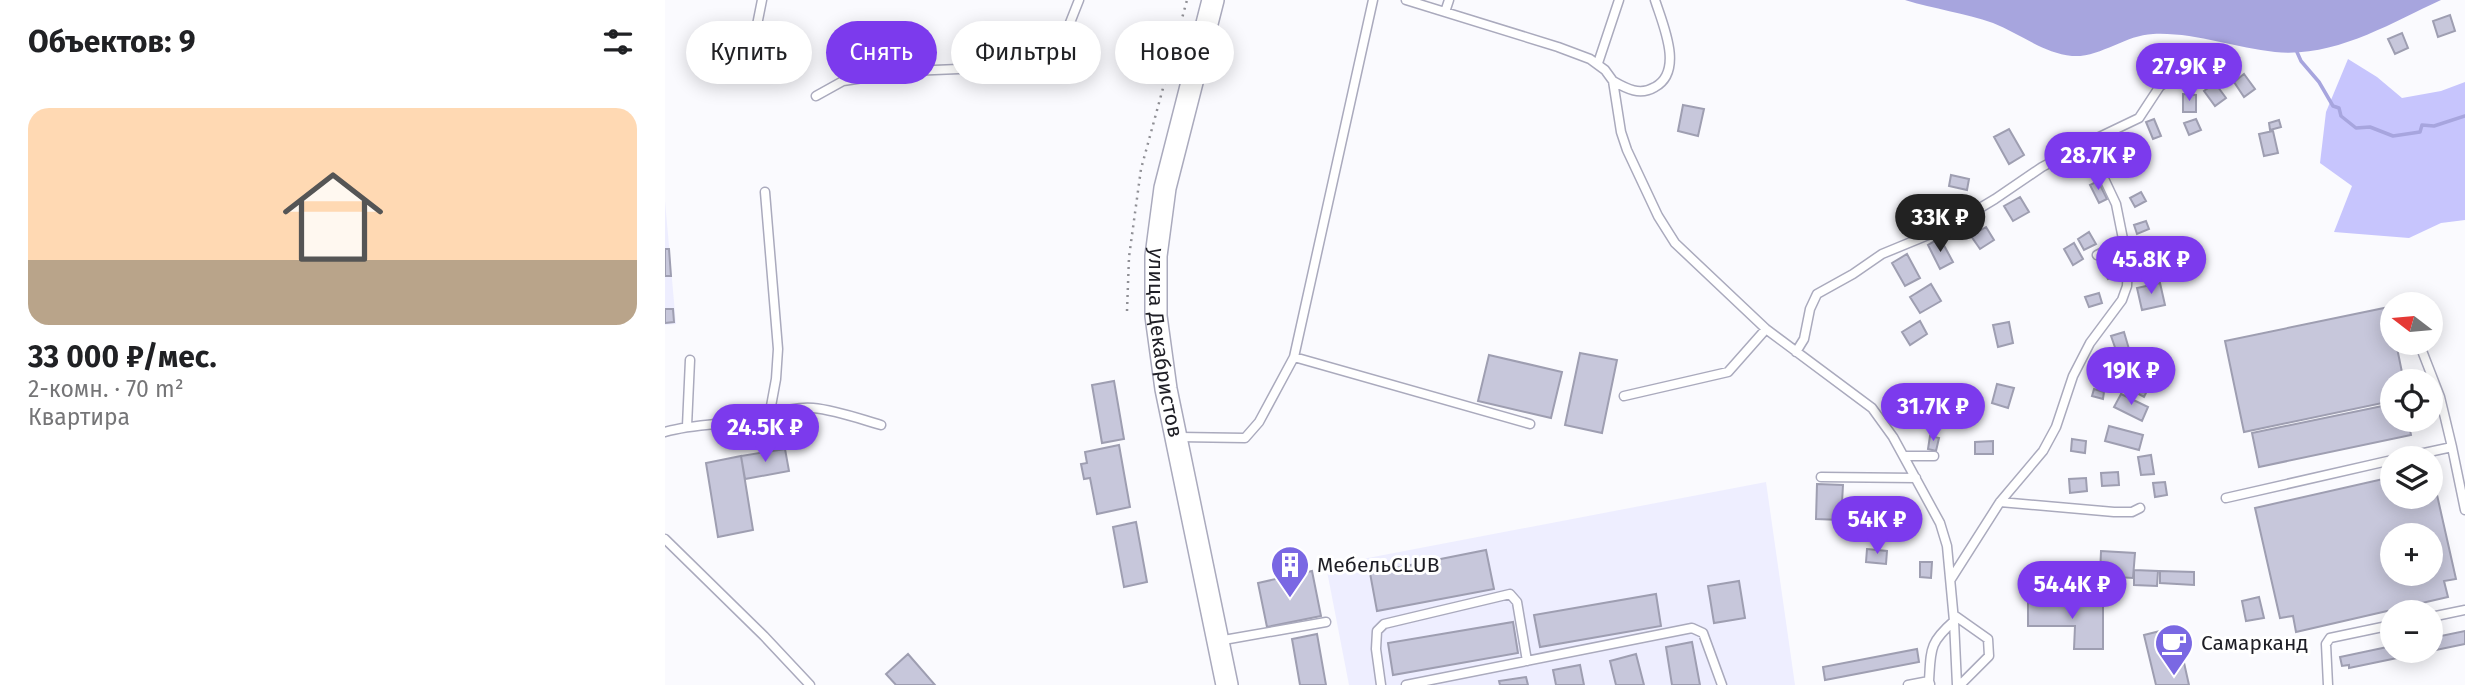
<!DOCTYPE html>
<html lang="ru">
<head>
<meta charset="utf-8">
<style>
	:root { --surface:#fff; --page:#f6f6f6; --text:#202124; --muted:#757577; --accent:#7c3aed }
	body { margin:0; font-family:"Fira Sans",sans-serif; background:var(--page); color:var(--text); height:100vh; display:flex; flex-direction:column; font-size:26px; white-space:nowrap }
	* { box-sizing:border-box; margin:0 }
	p { font-size:23px; color:var(--muted) }
	.icon { flex:none; width:38px; height:38px; fill:none; stroke:currentColor; stroke-width:2; stroke-linecap:round; stroke-linejoin:round }
	.map { position:relative; flex:1; overflow:hidden }
	.drawer { display:flex; flex-direction:column; background:var(--surface); width:665px }
	.drawer>* { flex:none }
	.guide { position:absolute; left:21px; top:21px; width:665px; height:63px; display:flex; gap:14px }
	.needle { width:46px; rotate:286deg }
	.fabs { position:absolute; left:1715px; top:292px; display:grid; gap:14px }
	.fabs a { display:grid; place-items:center; width:63px; height:63px; border-radius:50%; background:var(--surface); box-shadow:0 4px 18px #0003; font-size:35px }
	.price { position:absolute; translate:-50% -60px; padding:0 16px; border-radius:24px; background:var(--accent); color:#fff; font-size:23px; line-height:46px; filter:drop-shadow(0 2px 4px #0008) }
	.price::after { content:''; position:absolute; left:50%; top:42px; width:21px; height:16px; margin-left:-10px; background:inherit; clip-path:polygon(0 0,100% 0,50% 100%) }
	.price.selected { background:#222; color:#fff }
	ul { padding:0; list-style:none }
	li { display:grid; align-content:center; gap:14px; height:371px; padding:0 28px }
	li span { display:grid; place-items:center; height:217px; border-radius:21px; color:#555 }
	li>.icon { margin-inline-start:auto }
	span .icon { width:126px; height:126px; fill:#fffc; stroke-width:1 }
	li b { font-size:30px }
	h2 { display:flex; justify-content:space-between; align-items:center; height:84px; padding:0 28px; font-size:30px }
	.tag { padding:0 24px; border-radius:32px; background:var(--surface); box-shadow:0 4px 18px #0003; font-size:24px; line-height:63px }
	.tag.selected { background:var(--accent); color:#fff }
	main { display:flex; flex:1; min-height:0 }
	.map>svg:first-child { display:block }
</style>
</head>
<body>
<main>
<section class="drawer">
<h2>Объектов: 9<svg class="icon" aria-label="filters" viewBox="0 0 24 24"><path d="M4 7h16M4 17h16"/><circle cx="9" cy="7" r="2"/><circle cx="15" cy="17" r="2"/></svg></h2>
<ul>
<li><span style="background:linear-gradient(#ffd9b3 70%,#b9a48a 0)"><svg class="icon" aria-label="home" viewBox="0 0 24 24"><path d="M3 11l9-7 9 7M6 9v11h12V9"/></svg></span><div><b>33 000 ₽/мес.</b><p>2-комн. · 70 m²</p><p>Квартира</p></div></li>
</ul>
</section>
<div class="map">
<svg width="1800" height="685" viewBox="0 0 1800 685">
	<rect width="100%" height="100%" fill="#fafafe"/>
	<path fill="#eef" d="M0,201L11,324L0,325Z
		M1101,482L1130,685H684L661,566Z"/>
	<path fill="#c7c5fd" d="M1683,59L1712,77L1737,98L1776,91L1800,82V220L1776,223L1744,238L1669,232L1687,186L1655,163L1661,112Z"/>
	<path fill="#a7a5de" d="M1240,0H1776C1724,24 1669,58 1610,52C1570,48 1529,32 1488,34C1460,35 1435,58 1407,56C1378,53 1354,33 1328,23C1300,13 1269,9 1240,0Z"/>
	<g fill="none" stroke-linecap="round" stroke-linejoin="round">
		<path stroke="#a7a5de" stroke-width="3.5" d="M1632,52L1636,61L1654,82L1668,106L1674,108L1676,116L1691,128L1705,127L1728,136L1755,132L1757,125L1769,126L1800,116"/>
	</g>
	<path fill="#c7c7db" stroke="#9e9eb1" stroke-width="2" fill-rule="evenodd" d="M1785,15L1790,31L1773,37L1768,21Z
		M1737,33L1743,48L1730,54L1723,39Z
		M1506,54L1509,68L1496,70L1493,56Z
		M1579,74L1590,89L1579,97L1569,82Z
		M1550,83L1561,98L1550,106L1539,91Z
		M1518,94L1531,95V112H1518Z
		M1018,105L1039,109L1033,136L1013,131Z
		M1489,119L1496,136L1488,139L1481,122Z
		M1531,119L1536,130L1524,135L1519,123Z
		M1614,120L1616,127L1605,130L1604,123Z
		M1344,129L1359,155L1344,164L1329,137Z
		M1608,131L1613,153L1599,156L1594,134Z
		M1462,143L1467,155L1457,159L1452,147Z
		M1460,162L1463,170L1453,175L1449,167Z
		M1286,175L1304,179L1302,190L1284,186Z
		M1433,181L1442,199L1434,203L1425,185Z
		M1476,192L1481,201L1470,207L1465,198Z
		M1355,197L1364,212L1348,221L1339,206Z
		M1481,221L1484,229L1472,234L1469,225Z
		M1321,227L1329,240L1315,249L1306,236Z
		M1424,232L1431,244L1419,250L1413,239Z
		M1275,238L1288,262L1275,269L1263,245Z
		M1409,243L1418,259L1408,265L1399,249Z
		M0,249H4L6,276H0Z
		M1481,253L1484,267L1474,269L1471,255Z
		M1242,254L1255,278L1240,286L1227,263Z
		M1519,254L1523,271L1501,276L1499,264L1509,262L1508,257Z
		M1450,262L1455,274L1443,279L1437,268Z
		M1495,283L1500,305L1477,310L1472,288Z
		M1266,284L1276,301L1255,313L1245,297Z
		M1434,293L1437,303L1424,307L1420,297Z
		M1724,307L1727,324V343H1731L1739,382H1727V401L1579,432L1560,341Z
		M0,309H8L9,322L0,323Z
		M1255,321L1262,334L1245,345L1237,332Z
		M1344,322L1348,343L1333,347L1328,325Z
		M1459,332L1464,349L1452,353L1446,336Z
		M915,353L952,360L937,433L900,425Z
		M824,355L897,372L886,418L813,401Z
		M1439,360L1442,371L1435,373L1432,362Z
		M1470,377L1485,385L1479,397L1464,389Z
		M449,381L459,439L437,443L427,385Z
		M1332,384L1349,388L1343,408L1327,403Z
		M1429,389L1439,392L1438,399L1427,396Z
		M1456,394L1483,407L1477,421L1449,407Z
		M1727,404V420H1743L1746,435L1594,467L1587,433Z
		M1444,426L1478,435L1474,450L1440,441Z
		M1265,436L1274,438L1271,451L1263,449Z
		M1407,439L1421,441L1420,453L1406,451Z
		M1328,441V454H1310V442Z
		M454,445L465,507L432,514L425,478L419,479L416,464L422,463L420,452Z
		M120,449L124,471L80,479L76,456Z
		M1486,455L1489,474L1476,475L1473,457Z
		M76,456L88,530L53,537L41,463Z
		M1453,472L1454,485L1437,486L1436,473Z
		M1727,477V497H1766V487L1770,486L1791,579L1779,581L1783,597L1631,632L1628,616L1615,618L1590,508ZM1727,536H1766V574H1727Z
		M1421,478L1422,491L1405,493L1404,479Z
		M1500,482L1502,495L1490,497L1488,483Z
		M1152,484L1178,485L1176,520L1151,519Z
		M1209,517L1234,519L1233,539L1207,537Z
		M471,522L482,582L459,587L448,527Z
		M1202,549L1222,551L1221,564L1201,562Z
		M821,550L829,589L712,611L705,573Z
		M1436,551L1470,553L1468,578L1435,576Z
		M1255,562H1267L1266,578L1255,577Z
		M1469,570L1493,571L1492,586L1469,585Z
		M647,571L656,616L602,627L593,583Z
		M1495,571L1529,572V585L1495,583Z
		M1074,581L1080,618L1049,623L1043,586Z
		M991,594L996,626L875,647L869,615Z
		M1594,597L1599,618L1581,621L1577,601Z
		M1363,602L1438,603V649H1409L1410,626H1363Z
		M848,622L853,653L728,675L723,643Z
		M1511,627L1524,685H1491L1479,635Z
		M1800,631V644L1766,651V638Z
		M652,634L661,685H635L627,639Z
		M1027,642L1035,685H1007L1001,647Z
		M1727,646V651H1766L1684,668V665L1677,666L1675,657Z
		M1252,649L1254,662L1160,680L1158,667Z
		M243,654L270,685H231L221,674Z
		M971,654L979,685H951L945,661Z
		M915,665L919,685H891L888,670Z
		M861,677L863,685H835L834,681Z"/>
	<g fill="none" stroke-linecap="round" stroke-linejoin="round">
		<defs>
			<path id="service" d="M708,0L629,357L865,424
				M741,0L893,47L925,59L940,70L948,81L956,132L962,150L993,216L1010,243L1101,329L1207,408L1228,437L1275,523L1282,546L1289,621L1292,685
				M780,12L784,0
				M92,25L97,0
				M933,63L954,0
				M948,81C962,89 975,96 990,87C1019,71 998,25 990,0
				M151,96L178,81L245,71L342,67L386,54L397,43L414,0
				M100,192L113,349L111,379L104,417
				M1432,255L1458,242
				M1738,302L1739,304
				M1754,343L1775,397L1787,447
				M1131,352L1139,339L1145,309L1152,294L1188,274L1217,254L1285,226L1330,199L1377,167L1428,140
				M959,396L1063,372L1101,329
				M22,426L25,360
				M0,432C27,424 53,425 80,421C103,417 125,406 148,408C171,410 195,419 216,425
				M514,437L580,438L594,422L629,357
				M1239,456H1269
				M1736,458L1787,447L1800,510
				M1156,477L1251,478
				M1561,498L1727,460
				M1335,502L1449,512H1467L1475,508
				M0,539L99,636L145,685
				M1286,579L1335,502L1378,451L1391,427L1408,376L1425,343L1457,300L1462,286L1463,264L1451,204L1434,168L1428,140L1474,118L1495,86L1531,66L1554,59L1565,61L1570,68
				M1289,615L1323,639L1324,656L1295,685
				M1766,617L1800,610
				M553,641L661,622
				M1264,681C1266,649 1264,643 1289,621
				M716,685L711,649L712,631L719,624L845,594L852,602L862,661
				M741,685L1027,628L1038,633L1057,685
				M1243,685L1264,681L1265,684
				M1663,685L1661,644L1665,638L1727,625"/>
			<g id="secondary">
				<path id="s1" d="M548,0L500,188L491,256V316L501,389L562,685"/>
			</g>
		</defs>
		<use href="#service" stroke="#aaaabd" stroke-width="11"/>
		<use href="#secondary" stroke="#aaaabd" stroke-width="24"/>
		<path stroke="#8f8f95" stroke-width="2.5" stroke-dasharray="2 5" stroke-linecap="butt" d="M462,311L464,257L476,169L522,0"/>
		<use href="#service" stroke="#fff" stroke-width="8"/>
		<use href="#secondary" stroke="#fff" stroke-width="21"/>
	</g>
	<defs>
		<symbol id="building-pin" viewBox="-11 -11 22 30"><path d="M0 17L-7.5 6A9.5 9.5 0 1 1 7.5 6Z" fill="#7a68e3" stroke="#fff"/><path d="M-4-6H4V6H1V3H-1V6H-4ZM-2.5-4.3h1.7v1.8h-1.7ZM.8-4.3h1.7v1.8H.8ZM-2.5-1h1.7V.8h-1.7ZM.8-1h1.7V.8H.8Z" fill="#fff"/></symbol>
		<symbol id="cafe-pin" viewBox="-11 -11 22 30"><path d="M0 17L-7.5 6A9.5 9.5 0 1 1 7.5 6Z" fill="#7a68e3" stroke="#fff"/><path d="M-5.5-4.5H6V0H3Q3 3.5 0 3.5H-2.5Q-5.5 3.5-5.5 0ZM3-3.2v2h1.7v-2ZM-6 4.5H4V6H-6Z" fill="#fff"/></symbol>
	</defs>
	<g fill-rule="evenodd">
		<use href="#building-pin" x="603" y="543" width="44" height="60"/>
		<use href="#cafe-pin" x="1487" y="621" width="44" height="60"/>
	</g>
	<g text-anchor="middle" stroke-width="6" stroke-linejoin="round" paint-order="stroke">
		<g font-size="21" fill="#1e1e25" stroke="#fff">
			<text dy="7" stroke="none"><textPath href="#s1" startOffset="350">улица Декабристов</textPath></text>
		</g>
		<g font-size="21" fill="#1e1e25" stroke="#fff" text-anchor="start">
			<text x="652" y="572">МебельCLUB</text>
			<text x="1536" y="650">Самарканд</text>
		</g>
	</g>
</svg>
<div class="fabs">
<a><svg class="needle" viewBox="-14 -14 28 28"><path d="M0-13l5 13h-10z" fill="#e53935"/><path d="M0 13l5-13h-10z" fill="#757577"/></svg></a>
<a><svg class="icon" aria-label="locate" viewBox="0 0 24 24"><circle cx="12" cy="12" r="6"/><path d="M12 2v4M12 18v4M2 12h4M18 12h4"/></svg></a>
<a><svg class="icon" aria-label="layers" viewBox="0 0 24 24"><path d="M12 4l9 5-9 5-9-5zM3 14l9 5 9-5"/></svg></a>
<a>+</a>
<a>−</a>
</div>
<b class="price" style="left:1524px;top:103px">27.9K ₽</b>
<b class="price" style="left:1433px;top:192px">28.7K ₽</b>
<b class="price selected" style="left:1275px;top:254px">33K ₽</b>
<b class="price" style="left:1486px;top:296px">45.8K ₽</b>
<b class="price" style="left:1466px;top:407px">19K ₽</b>
<b class="price" style="left:1268px;top:443px">31.7K ₽</b>
<b class="price" style="left:100px;top:464px">24.5K ₽</b>
<b class="price" style="left:1212px;top:556px">54K ₽</b>
<b class="price" style="left:1407px;top:621px">54.4K ₽</b>
<div class="guide">
<a class="tag">Купить</a>
<a class="tag selected">Снять</a>
<a class="tag">Фильтры</a>
<a class="tag">Новое</a>
</div>
</div>
</main>
</body>
</html>
